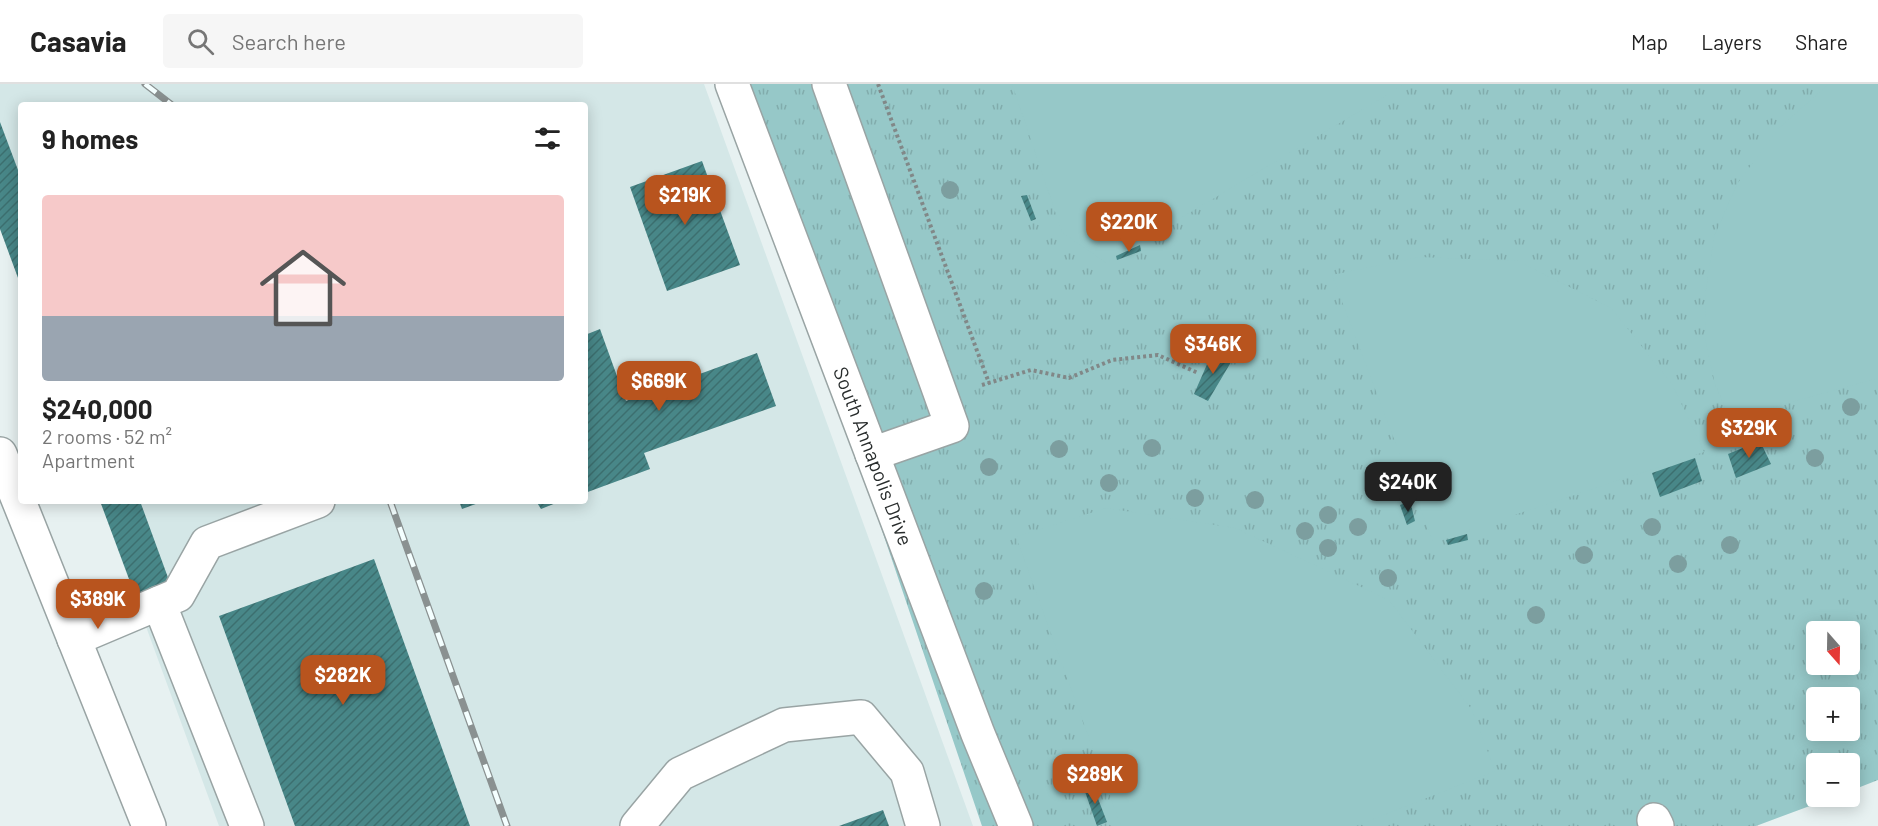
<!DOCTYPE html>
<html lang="en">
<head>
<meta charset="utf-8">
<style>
	:root { --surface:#fff; --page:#f6f6f6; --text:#222; --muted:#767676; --line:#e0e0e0; --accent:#b8541e }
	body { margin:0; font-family:Barlow,sans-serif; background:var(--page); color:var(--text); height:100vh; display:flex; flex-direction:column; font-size:22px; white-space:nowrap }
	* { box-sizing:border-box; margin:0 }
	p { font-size:20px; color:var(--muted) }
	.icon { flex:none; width:33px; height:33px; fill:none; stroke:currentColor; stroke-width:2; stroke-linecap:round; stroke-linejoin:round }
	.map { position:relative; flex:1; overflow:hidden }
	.panel { position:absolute; left:18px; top:18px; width:570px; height:402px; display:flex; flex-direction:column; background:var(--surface); border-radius:6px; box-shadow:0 3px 15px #0003 }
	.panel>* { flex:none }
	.needle { width:39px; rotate:160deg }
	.buttons { position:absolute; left:1806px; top:537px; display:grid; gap:12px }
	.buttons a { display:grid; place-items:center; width:54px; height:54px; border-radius:6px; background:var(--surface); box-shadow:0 3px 15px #0003; font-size:30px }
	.price { position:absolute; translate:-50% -51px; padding:0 14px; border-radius:12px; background:var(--accent); color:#fff; font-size:20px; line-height:39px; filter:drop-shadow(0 2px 3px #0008) }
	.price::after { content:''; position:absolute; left:50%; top:36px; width:18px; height:14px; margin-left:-9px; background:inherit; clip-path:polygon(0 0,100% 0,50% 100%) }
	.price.on { background:#222; color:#fff }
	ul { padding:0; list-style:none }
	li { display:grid; align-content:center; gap:12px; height:318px; padding:0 24px }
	li span { display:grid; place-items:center; height:186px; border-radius:6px; color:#555 }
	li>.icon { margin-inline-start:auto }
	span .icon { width:108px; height:108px; fill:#fffc; stroke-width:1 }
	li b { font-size:26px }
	h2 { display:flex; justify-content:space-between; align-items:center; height:72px; padding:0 24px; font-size:26px }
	header { display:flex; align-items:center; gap:36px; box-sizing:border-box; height:84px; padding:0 30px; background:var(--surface); border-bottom:2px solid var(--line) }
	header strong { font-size:28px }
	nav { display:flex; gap:33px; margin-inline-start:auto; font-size:21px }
	.search { width:420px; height:54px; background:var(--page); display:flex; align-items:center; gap:15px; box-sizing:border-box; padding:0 21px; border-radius:6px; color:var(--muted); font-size:22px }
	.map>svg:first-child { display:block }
</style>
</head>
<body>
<header>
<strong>Casavia</strong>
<div class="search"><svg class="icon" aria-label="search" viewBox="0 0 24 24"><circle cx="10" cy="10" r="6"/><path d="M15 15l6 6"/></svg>Search here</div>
<nav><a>Map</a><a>Layers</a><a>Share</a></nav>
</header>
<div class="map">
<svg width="1878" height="742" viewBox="0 0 1878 742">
	<defs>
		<pattern id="grass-tufts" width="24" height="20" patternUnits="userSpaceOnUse" patternTransform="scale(1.5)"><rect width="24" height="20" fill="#96c8c8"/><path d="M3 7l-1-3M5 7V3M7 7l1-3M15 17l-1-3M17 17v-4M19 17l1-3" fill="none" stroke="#81acac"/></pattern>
		<pattern id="building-hatch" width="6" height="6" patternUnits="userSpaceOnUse" patternTransform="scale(1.5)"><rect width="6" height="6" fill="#488788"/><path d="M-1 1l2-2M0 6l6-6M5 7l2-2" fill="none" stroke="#3c6f6f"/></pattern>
	</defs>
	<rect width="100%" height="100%" fill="#e7f1f1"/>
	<path fill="#d4e7e7" d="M0,0H704L973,742H219L100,417H585V21H21V202L0,145Z"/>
	<path fill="url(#grass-tufts)" fill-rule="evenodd" d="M731,0H1878V696L1850,707V680H1816V712L1834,713L1756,742H982ZM1816,548H1850V580H1816ZM1816,614H1850V646H1816Z"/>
	<path fill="#96c8c8" d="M1012,0H1405L1106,179L1062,148Z
		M1829,0H1878V294L1730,335L1715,300L1706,259L1705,212L1714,153L1737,100L1779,44Z
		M1420,173L1518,177L1611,224L1672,300L1704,368L1433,458L1332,191Z
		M1106,424L1235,444L1389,516L1472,626L1495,687L1356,742H1121L1016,453Z"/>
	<path fill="url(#building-hatch)" d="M0,38L21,94V202L0,145Z
		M702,77L740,181L667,207L630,103Z
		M1027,111L1036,135L1031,137L1021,112Z
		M1140,161L1141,167L1117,176L1116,172Z
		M600,245L626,317L757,269L776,322L644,369L650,385L585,409V251Z
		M1212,269L1234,273L1208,317L1194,310Z
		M1760,357L1771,380L1736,394L1728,370Z
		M1695,374L1702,397L1660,413L1652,389Z
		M100,417H140L170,499L135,511Z
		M459,417H484L462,425Z
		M536,417H561L541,425Z
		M1410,417L1415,437L1407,441L1400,421Z
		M1467,450L1468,456L1448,461L1446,456Z
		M374,475L470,742H295L219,532Z
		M1092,699L1107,738L1097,742L1083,702Z
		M883,726L889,742H839Z"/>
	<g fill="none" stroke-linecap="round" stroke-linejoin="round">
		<defs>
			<g id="minor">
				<path id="s1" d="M732,0L978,650L1016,742"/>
				<path d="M829,0L952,342L872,370"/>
				<path d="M0,370L149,742"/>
				<path d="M159,519L247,742"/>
				<path d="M74,555L178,511L207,459L318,417"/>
				<path d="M1654,736L1657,742"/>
				<path d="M637,742L680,690L784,641L861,633L907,688L923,742"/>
			</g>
		</defs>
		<use href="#minor" stroke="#99a4a4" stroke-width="36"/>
		<path stroke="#818888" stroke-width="4" stroke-dasharray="3 3" stroke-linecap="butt" d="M878,0L989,299
			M982,301L1031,286L1069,294L1112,276L1158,271L1198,289"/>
		<use href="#minor" stroke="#fff" stroke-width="33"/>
		<defs>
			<path id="rail" d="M145,0L172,21
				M390,417L507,742"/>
		</defs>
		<use href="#rail" stroke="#8a9191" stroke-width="7"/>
		<use href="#rail" stroke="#f4ffff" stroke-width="4.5" stroke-dasharray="14" stroke-linecap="butt"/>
	</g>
	<g fill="#7c9e9f">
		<circle cx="950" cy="106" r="9"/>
		<circle cx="1851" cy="323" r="9"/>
		<circle cx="1152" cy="364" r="9"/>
		<circle cx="1059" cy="365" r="9"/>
		<circle cx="1815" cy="374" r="9"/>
		<circle cx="989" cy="383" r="9"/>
		<circle cx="1109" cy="399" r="9"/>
		<circle cx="1195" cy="414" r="9"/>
		<circle cx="1255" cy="416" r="9"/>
		<circle cx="1328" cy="431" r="9"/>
		<circle cx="1358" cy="443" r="9"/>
		<circle cx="1652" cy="443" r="9"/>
		<circle cx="1305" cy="447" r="9"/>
		<circle cx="1730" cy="461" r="9"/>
		<circle cx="1328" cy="464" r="9"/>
		<circle cx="1584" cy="471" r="9"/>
		<circle cx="1678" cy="480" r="9"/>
		<circle cx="1388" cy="494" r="9"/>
		<circle cx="984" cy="507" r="9"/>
		<circle cx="1536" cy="531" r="9"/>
	</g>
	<g text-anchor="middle" stroke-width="6" stroke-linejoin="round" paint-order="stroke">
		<g font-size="20" fill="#282c2c" stroke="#f4ffff">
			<text dy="7" stroke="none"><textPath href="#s1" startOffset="398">South Annapolis Drive</textPath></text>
		</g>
	</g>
</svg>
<div class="buttons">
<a><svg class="needle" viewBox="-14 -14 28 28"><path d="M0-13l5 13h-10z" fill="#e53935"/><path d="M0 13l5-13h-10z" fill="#767676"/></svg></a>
<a>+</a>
<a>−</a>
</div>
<b class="price" style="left:685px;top:142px">$219K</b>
<b class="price" style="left:1129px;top:169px">$220K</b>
<b class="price" style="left:1213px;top:291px">$346K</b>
<b class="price" style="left:659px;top:328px">$669K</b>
<b class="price" style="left:1749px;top:375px">$329K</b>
<b class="price on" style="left:1408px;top:429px">$240K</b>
<b class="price" style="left:98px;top:546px">$389K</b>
<b class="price" style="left:343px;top:622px">$282K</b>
<b class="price" style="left:1095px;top:721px">$289K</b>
<section class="panel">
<h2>9 homes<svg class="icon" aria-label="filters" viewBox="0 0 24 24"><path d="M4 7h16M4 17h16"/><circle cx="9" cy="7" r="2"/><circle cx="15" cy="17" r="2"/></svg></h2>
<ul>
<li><span style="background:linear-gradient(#f6c9c9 65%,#9aa5b1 0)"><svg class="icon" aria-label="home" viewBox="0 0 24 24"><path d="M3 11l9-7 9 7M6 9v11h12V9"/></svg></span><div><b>$240,000</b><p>2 rooms · 52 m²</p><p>Apartment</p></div></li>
</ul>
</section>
</div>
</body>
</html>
